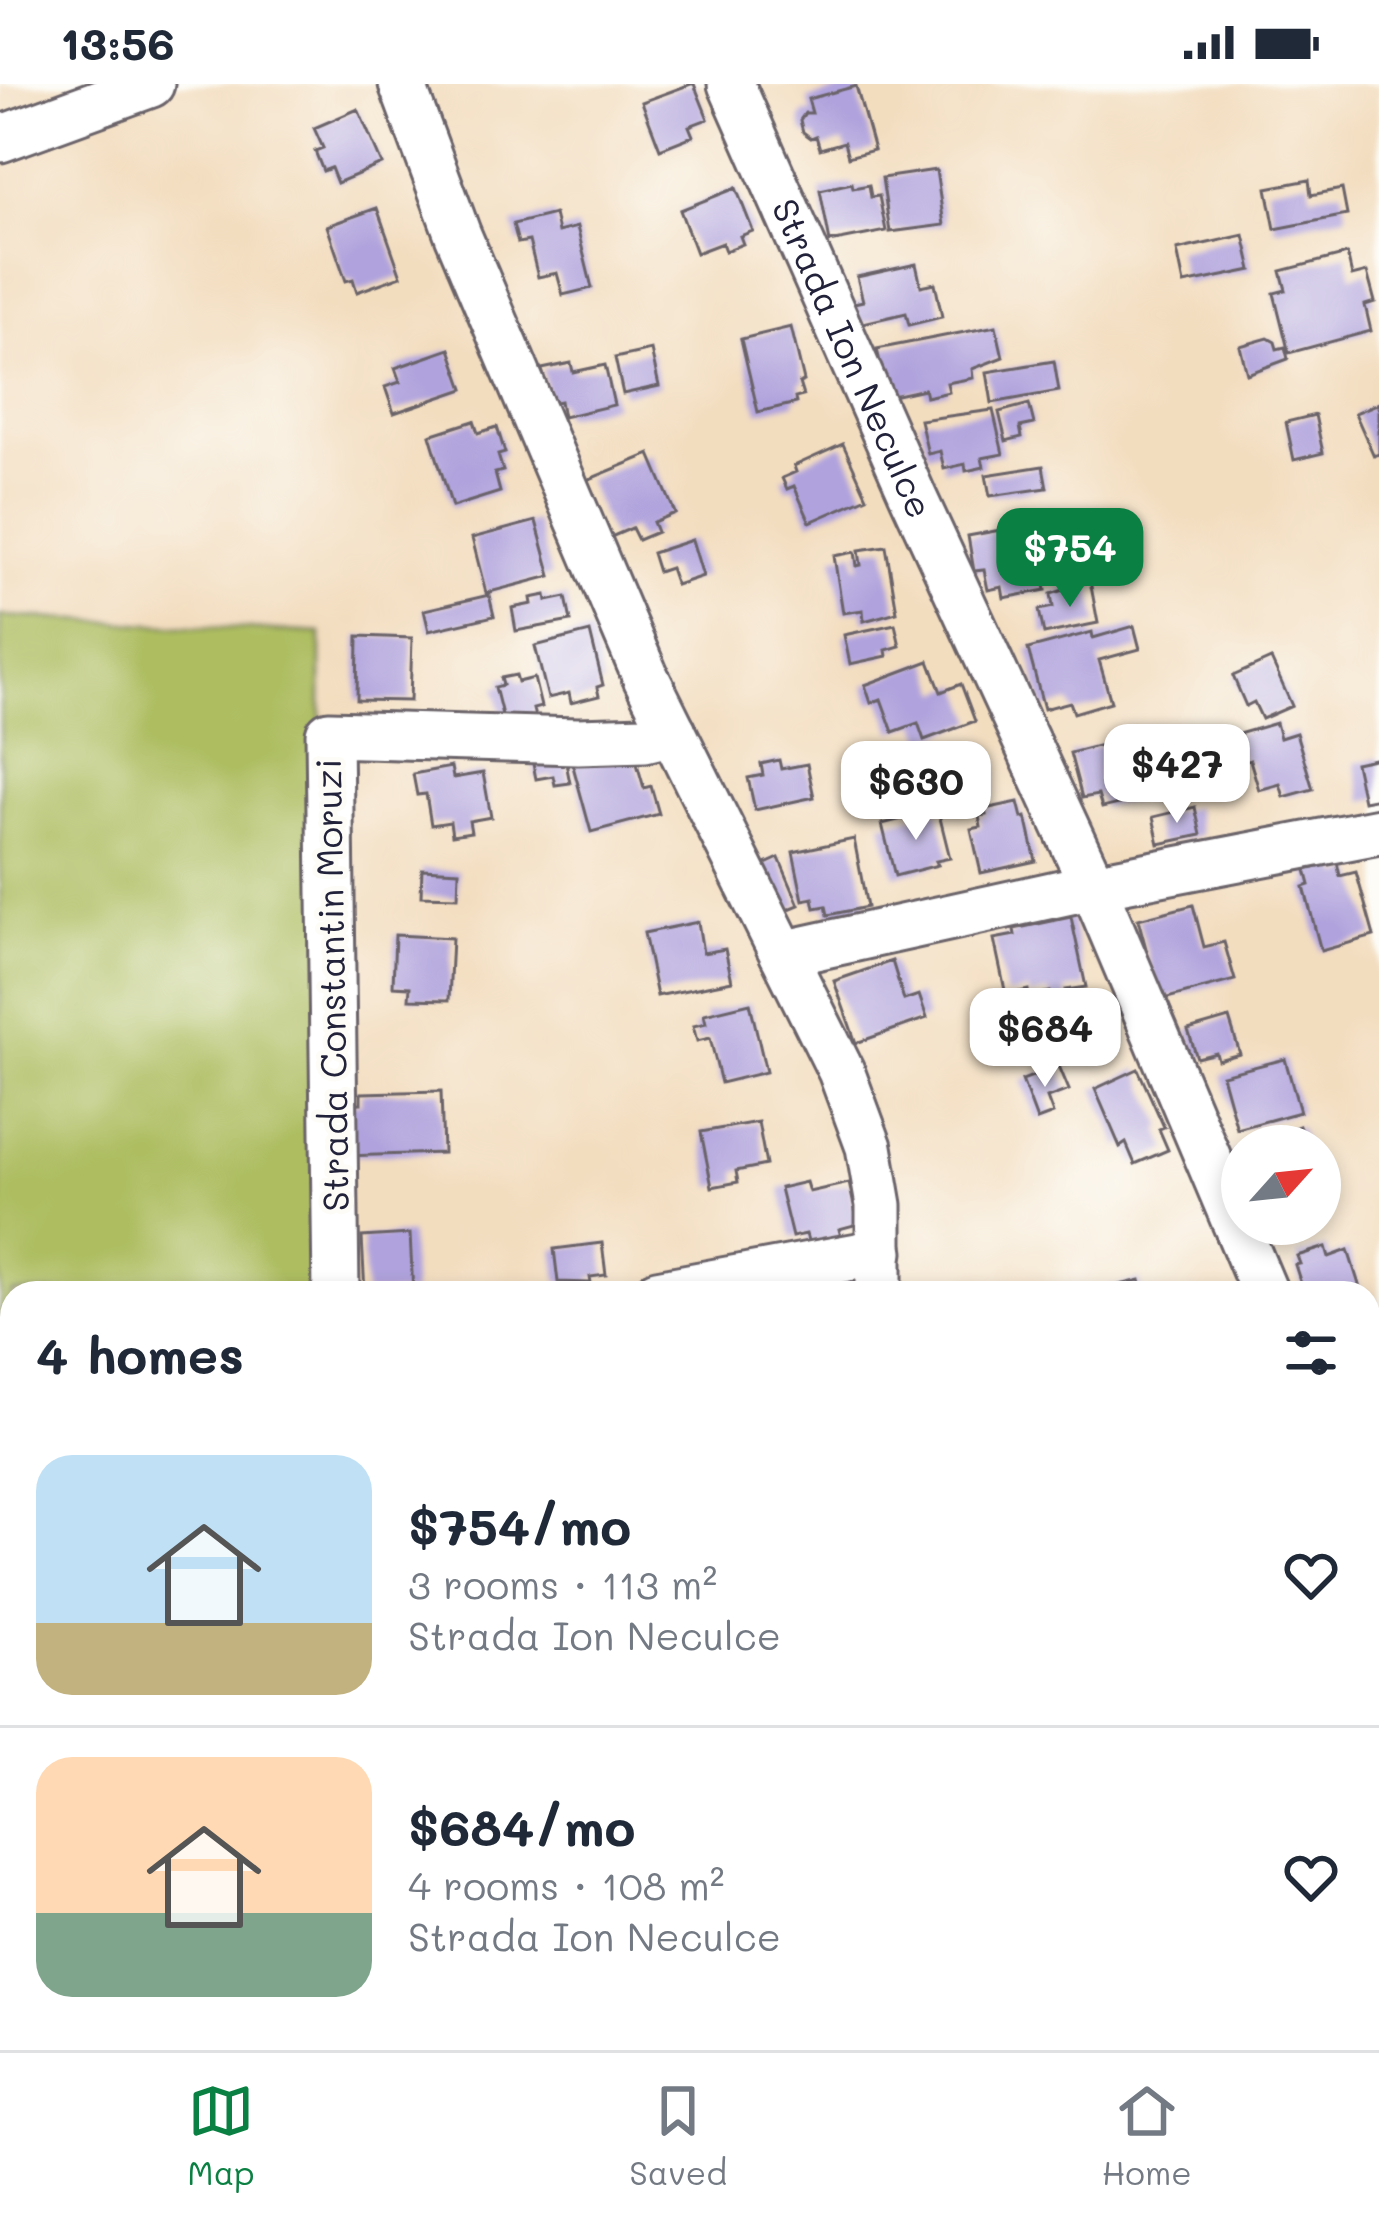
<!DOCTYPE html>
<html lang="en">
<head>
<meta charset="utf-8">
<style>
	:root { --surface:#fff; --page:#f6f6f7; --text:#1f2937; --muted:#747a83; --line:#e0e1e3; --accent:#0b8043 }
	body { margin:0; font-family:Mali,sans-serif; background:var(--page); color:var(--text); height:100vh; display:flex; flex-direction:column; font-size:45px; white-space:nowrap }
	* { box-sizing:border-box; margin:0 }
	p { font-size:39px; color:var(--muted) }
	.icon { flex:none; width:66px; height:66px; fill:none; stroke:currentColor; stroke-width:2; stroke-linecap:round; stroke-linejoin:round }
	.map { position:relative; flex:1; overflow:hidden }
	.side { position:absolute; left:0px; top:1197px; width:1380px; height:771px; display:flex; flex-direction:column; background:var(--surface); border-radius:36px 36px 0 0; box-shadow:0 6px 18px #0003 }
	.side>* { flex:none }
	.needle { width:78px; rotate:63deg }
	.controls { position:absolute; left:1221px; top:1041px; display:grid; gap:24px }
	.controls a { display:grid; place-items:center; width:120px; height:120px; border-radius:50%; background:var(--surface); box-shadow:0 6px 18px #0003; font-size:60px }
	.price { position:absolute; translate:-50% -102px; padding:0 27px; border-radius:24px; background:#fff; color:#222; font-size:39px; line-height:78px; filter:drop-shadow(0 3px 6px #0008) }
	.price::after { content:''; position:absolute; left:50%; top:72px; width:36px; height:27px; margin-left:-18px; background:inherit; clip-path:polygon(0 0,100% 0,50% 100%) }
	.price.selected { background:var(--accent); color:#fff }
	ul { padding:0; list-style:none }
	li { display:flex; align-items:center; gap:36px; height:300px; padding:0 36px }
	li+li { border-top:3px solid var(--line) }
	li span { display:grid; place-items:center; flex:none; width:336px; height:240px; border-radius:36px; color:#555 }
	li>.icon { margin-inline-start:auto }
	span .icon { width:144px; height:144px; fill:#fffc; stroke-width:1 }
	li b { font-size:51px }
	h2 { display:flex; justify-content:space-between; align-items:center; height:144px; padding:0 36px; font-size:51px }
	.status { display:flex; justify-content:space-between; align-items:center; height:84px; padding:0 60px; background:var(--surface); direction:ltr }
	.status svg { height:33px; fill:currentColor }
	.tabs { display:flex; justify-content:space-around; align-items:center; height:168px; border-top:3px solid var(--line); background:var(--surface); font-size:33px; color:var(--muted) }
	.tabs a { display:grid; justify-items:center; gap:6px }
	.tabs .selected { color:var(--accent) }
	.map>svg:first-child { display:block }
</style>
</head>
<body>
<div class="status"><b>13:56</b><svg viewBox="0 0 49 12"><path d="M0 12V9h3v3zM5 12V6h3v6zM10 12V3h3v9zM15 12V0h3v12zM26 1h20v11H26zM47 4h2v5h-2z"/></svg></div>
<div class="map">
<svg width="1379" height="1966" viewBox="0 0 1379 1966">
	<rect width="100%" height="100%" fill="#fdfcf7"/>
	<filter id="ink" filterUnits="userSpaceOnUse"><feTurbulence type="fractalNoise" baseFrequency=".00833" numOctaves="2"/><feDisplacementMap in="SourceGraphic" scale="24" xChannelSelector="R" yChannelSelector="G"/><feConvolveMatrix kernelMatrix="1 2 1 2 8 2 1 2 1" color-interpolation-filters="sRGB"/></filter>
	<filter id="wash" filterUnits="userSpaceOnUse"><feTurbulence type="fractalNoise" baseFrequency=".004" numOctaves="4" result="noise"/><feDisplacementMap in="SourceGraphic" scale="48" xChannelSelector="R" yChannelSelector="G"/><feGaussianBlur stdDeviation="2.7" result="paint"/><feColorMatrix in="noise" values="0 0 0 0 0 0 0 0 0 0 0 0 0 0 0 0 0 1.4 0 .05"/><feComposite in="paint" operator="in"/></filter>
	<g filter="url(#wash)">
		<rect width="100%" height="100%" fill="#f3ddbf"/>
		<path fill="#adbd60" stroke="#68704e" stroke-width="3" d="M0,532L321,549L322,1209H12V1956H309L308,1966H0Z"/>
		<g id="blocks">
			<path fill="#b0a3dd" d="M691,0H694L708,35L689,42L693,52L660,65L642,18Z
				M856,2L874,66L848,73L844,58L820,65L816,52L811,54L803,48L800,36L805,29H812L808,15Z
				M358,25L382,80L337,99L331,84L323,87L315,67L323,64L314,44Z
				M936,86L944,141L890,148L882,94Z
				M1309,96L1311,111L1342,105L1347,131L1275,145L1267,104Z
				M852,99L853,104L869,101L871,113L879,112L886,147L830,158L820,106Z
				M736,104L753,147L740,152L743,160L725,167L722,159L696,169L680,126Z
				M377,124L401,192L357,208L353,195L346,197L327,142Z
				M554,130L558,148L577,143L592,204L563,211L557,189L538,193L529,157L518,159L513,140Z
				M1244,151L1252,186L1184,200L1177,166Z
				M1347,170L1352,192L1367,188L1375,218L1365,221L1371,247L1289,269L1274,209L1286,206L1281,187Z
				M916,180L921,202L935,199L942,233L909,241L906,229L859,240L854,219L863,217L857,193Z
				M996,242L1003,273L972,285L973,294L947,299L949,308L926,313L924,305L888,313L877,265Z
				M791,243L804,297L799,299L803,312L795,314L796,319L758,328L741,255Z
				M1268,254L1275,258L1277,265L1285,263L1288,275L1247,290L1240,262Z
				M450,265L464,305L394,329L385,303L400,298L395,284Z
				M651,266L659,302L623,310L615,274Z
				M1054,277L1059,307L992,319L987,288Z
				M571,279L573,288L605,281L614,321L563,333L560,317L550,319L542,285Z
				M1379,319V370L1374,372L1355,329Z
				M1029,320L1034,340L1020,343L1022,353L1006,357L999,328Z
				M993,326L1003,370L982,374L984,383L966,387L965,380L944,385L940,367L928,370L920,336Z
				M1315,331L1323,369L1294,376L1286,338Z
				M474,337L478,349L497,343L505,369L498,371L503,387L495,389L500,408L452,423L430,351Z
				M843,360L867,413L810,438L794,402L787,405L782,394L796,388L794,382Z
				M650,370L675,429L653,438L657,448L638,456L632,444L611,453L587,396Z
				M1043,382L1047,404L990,412L986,391Z
				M1078,428L1083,460L1046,465L1042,434Z
				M536,437L551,492L486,509L472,454Z
				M1033,440L1046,506L1004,514L1002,503L988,506L984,486L974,487L968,452Z
				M692,456L703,492L676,501L670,484L658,488L652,469Z
				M886,462L897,528L864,537L863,526L843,529L834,472L855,468L857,482L861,481L859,466Z
				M1090,497L1098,539L1044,550L1039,526L1053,523L1051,510Z
				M489,511L494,532L429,547L424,526Z
				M546,511L547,517L566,513L571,537L516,547L512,524L532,520L531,514Z
				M895,540L900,562L886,566L887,572L850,580L844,551Z
				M1134,542L1140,565L1099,576L1111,618L1074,629L1070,618L1044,625L1028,565L1092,548L1093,554Z
				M590,548L603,601L597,603L599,612L571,619L569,609L548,614L535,562Z
				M358,552L412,554L410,617L357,616Z
				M1271,575L1292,622L1262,635L1254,618L1246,622L1233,592Z
				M929,577L941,608L961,600L975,637L924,656L918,639L893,648L881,615L871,619L865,601Z
				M516,591L518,598L534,594L541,623L533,625L536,637L504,639L495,603L503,601L501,594Z
				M1276,639L1280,654L1296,649L1313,705L1284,713L1280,700L1259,706L1250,676L1243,678L1235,651Z
				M1124,655L1140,715L1102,724L1098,711L1082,714L1070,669Z
				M631,659L644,704L651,702L659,730L591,748L571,675Z
				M564,669L570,699L555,701L553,692L536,695L532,675Z
				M1379,674V714L1363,717L1355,679Z
				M779,676L781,685L807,680L814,713L755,726L748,694L763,691L761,680Z
				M451,683L453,694L483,689L491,733L469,737L471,748L452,751L450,738L431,741L426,710L417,711L413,690Z
				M1018,718L1022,734L1026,733L1036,777L981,789L971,745L981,743L979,732L986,731L985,725Z
				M1195,723L1201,751L1159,760L1153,733Z
				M938,726L950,774L936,777L938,781L895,792L882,740Z
				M854,755L867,823L828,831L826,822L815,824L813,814L803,816L793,768Z
				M779,774L799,821L777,830L757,784Z
				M1337,778L1340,792L1356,788L1374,852L1321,867L1304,803L1310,801L1306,786Z
				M422,785L459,787L458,813L421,812Z
				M1193,821L1204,863L1224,858L1235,896L1160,916L1138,835Z
				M1071,833L1086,903L1066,906L1068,915L1052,919L1050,908L1029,912L1028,906L1006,911L994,855L1015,851L1014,845Z
				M698,838L703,869L725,865L732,897L657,912L644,849Z
				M395,851L452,854L449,916L409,915L410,903L393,902Z
				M892,877L904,916L919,911L927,934L856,959L834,897Z
				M750,919L766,988L721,999L710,954L697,957L693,942L706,939L704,930Z
				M1229,934L1240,970L1218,976L1216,969L1197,974L1188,946Z
				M1285,975L1300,1028L1237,1045L1222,991Z
				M1059,982L1069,1006L1047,1014L1053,1030L1037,1036L1022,996Z
				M1138,985L1164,1043L1159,1045L1168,1066L1135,1080L1126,1059L1120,1063L1095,1005Z
				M441,1007L443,1069L343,1072L342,1020L361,1019V1009Z
				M758,1038L766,1081L736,1087L738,1098L712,1103L701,1048Z
				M1299,1042L1307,1062H1248Z
				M1242,1064V1099L1230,1069Z
				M806,1098L809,1108L849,1099L858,1140L839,1145L841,1153L809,1160L806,1150L792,1153L780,1104Z
				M410,1150L413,1209H365L362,1153Z
				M602,1159L606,1191L590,1193L591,1199L558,1198L554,1165Z
				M1326,1163L1329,1173L1348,1166L1361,1207L1304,1209L1295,1181L1300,1180L1297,1172Z
				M1140,1196L1143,1209H1095V1207Z
				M1379,1283V1320L1368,1323V1287Z
				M1379,1566V1627L1368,1630V1568Z
				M389,1956H409L410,1965L390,1966Z
				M464,1956H488L489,1966H465Z
				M827,1956H879L882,1966H830Z
				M927,1956H976L978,1960L970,1966H933Z
				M1190,1956H1230L1232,1962L1193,1966Z"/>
		</g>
	</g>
	<g filter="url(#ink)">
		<use href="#blocks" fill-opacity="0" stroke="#6b6369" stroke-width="3"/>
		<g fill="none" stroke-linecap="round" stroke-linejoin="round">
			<defs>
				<g id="minor">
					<path d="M402,0L458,151L646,594L841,987L869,1063L879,1121V1209"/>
					<path id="s1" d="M731,0L913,412L1093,802L1265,1209"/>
					<path d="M0,55L151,0"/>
					<path d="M783,870L1093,802L1379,747"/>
					<path d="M336,1209L329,650L578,657L645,655L673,648"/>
					<path d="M657,1209L880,1168"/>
					<path d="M1368,1418L1379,1440"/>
					<path d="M1368,1537L1379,1535"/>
					<path d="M332,1956V1966"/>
					<path d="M1088,1956L1093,1966"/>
					<path d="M597,1966L654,1956"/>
				</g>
			</defs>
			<use href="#minor" stroke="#6b6369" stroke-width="51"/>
			<use href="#minor" stroke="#fff" stroke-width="45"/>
		</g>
	</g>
	<g text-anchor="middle" stroke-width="10" stroke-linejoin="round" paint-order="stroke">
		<g font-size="36" fill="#22223b" stroke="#fdfcf7">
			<text dy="13" stroke="none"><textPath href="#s1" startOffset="300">Strada Ion Neculce</textPath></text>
			<text transform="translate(332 901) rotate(-91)" y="13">Strada Constantin Moruzi</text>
		</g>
	</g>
</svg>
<div class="controls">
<a><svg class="needle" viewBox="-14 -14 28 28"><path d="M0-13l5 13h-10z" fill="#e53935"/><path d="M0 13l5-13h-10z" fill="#747a83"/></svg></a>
</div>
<b class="price selected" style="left:1070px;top:526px">$754</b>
<b class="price" style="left:1177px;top:742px">$427</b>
<b class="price" style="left:916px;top:759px">$630</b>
<b class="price" style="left:1045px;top:1006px">$684</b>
<section class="side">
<h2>4 homes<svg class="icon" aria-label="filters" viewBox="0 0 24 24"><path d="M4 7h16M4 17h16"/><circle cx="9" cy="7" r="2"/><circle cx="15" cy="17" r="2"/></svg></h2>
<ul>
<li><span style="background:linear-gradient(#bfe0f5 70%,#c2b280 0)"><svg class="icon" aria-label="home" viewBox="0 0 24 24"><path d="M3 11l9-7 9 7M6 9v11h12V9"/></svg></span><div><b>$754/mo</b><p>3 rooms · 113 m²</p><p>Strada Ion Neculce</p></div><svg class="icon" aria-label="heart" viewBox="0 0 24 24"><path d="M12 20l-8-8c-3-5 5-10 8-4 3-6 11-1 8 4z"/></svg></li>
<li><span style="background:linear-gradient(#ffd9b3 65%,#7fa58c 0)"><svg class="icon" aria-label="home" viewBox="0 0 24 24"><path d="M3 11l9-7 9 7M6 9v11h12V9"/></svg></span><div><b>$684/mo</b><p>4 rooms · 108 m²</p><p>Strada Ion Neculce</p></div><svg class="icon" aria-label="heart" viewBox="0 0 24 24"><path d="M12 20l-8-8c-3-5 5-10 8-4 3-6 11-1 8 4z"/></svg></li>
</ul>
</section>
</div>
<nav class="tabs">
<a class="selected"><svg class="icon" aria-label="map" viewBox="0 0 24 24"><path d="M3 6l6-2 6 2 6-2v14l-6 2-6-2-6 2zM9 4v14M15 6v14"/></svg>Map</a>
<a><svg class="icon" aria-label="saved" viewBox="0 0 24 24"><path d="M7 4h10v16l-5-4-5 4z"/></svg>Saved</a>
<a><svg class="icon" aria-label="home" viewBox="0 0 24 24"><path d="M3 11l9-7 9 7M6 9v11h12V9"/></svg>Home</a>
</nav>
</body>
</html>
